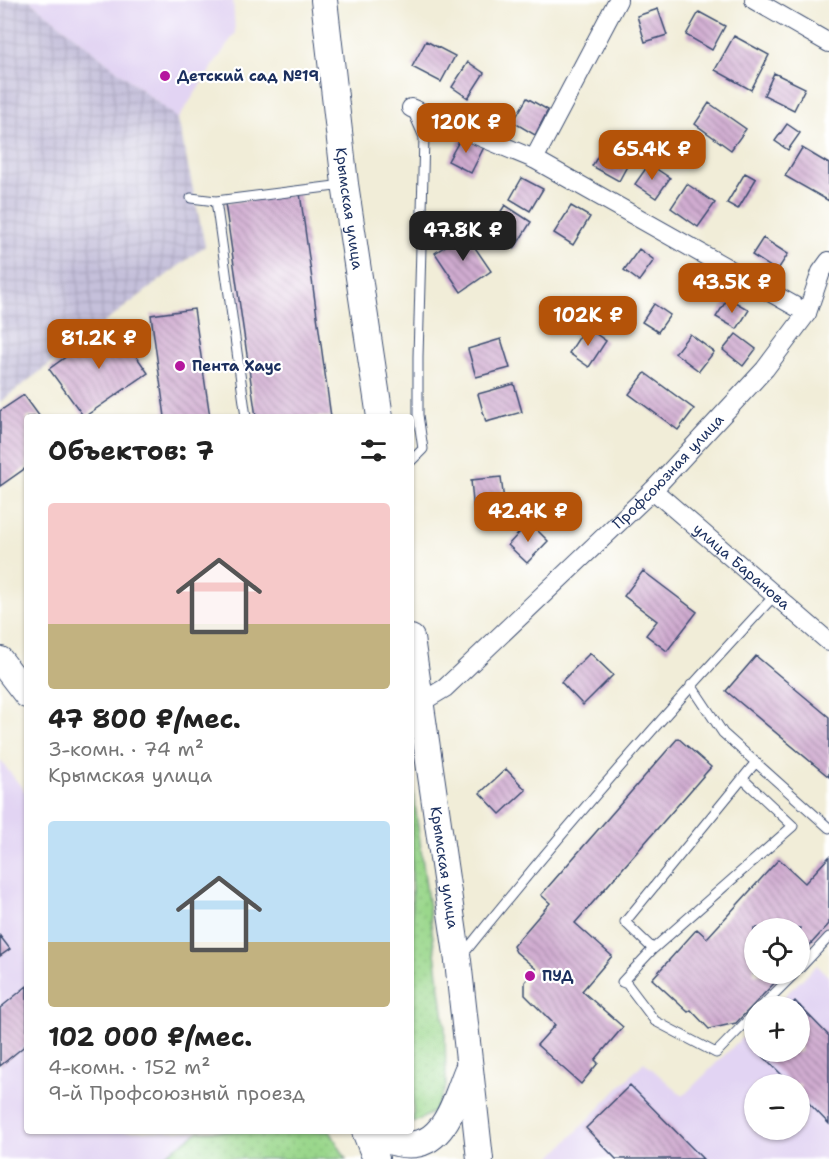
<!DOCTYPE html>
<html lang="ru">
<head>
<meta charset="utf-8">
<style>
	:root { --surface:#fff; --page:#f6f6f6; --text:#222; --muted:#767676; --accent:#b45309 }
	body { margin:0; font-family:"Shantell Sans",sans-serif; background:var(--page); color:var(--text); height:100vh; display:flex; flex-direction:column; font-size:22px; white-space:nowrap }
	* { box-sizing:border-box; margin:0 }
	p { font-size:20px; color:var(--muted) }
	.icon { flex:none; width:33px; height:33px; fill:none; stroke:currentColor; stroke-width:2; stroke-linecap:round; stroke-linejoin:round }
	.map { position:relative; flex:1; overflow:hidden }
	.sheet { position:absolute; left:24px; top:414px; width:390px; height:720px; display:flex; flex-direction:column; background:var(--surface); border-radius:6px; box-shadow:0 2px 4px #0004 }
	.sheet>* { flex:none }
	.buttons { position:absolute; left:744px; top:918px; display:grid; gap:12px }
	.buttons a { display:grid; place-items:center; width:66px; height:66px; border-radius:50%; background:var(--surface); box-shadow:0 2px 4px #0004; font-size:30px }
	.price { position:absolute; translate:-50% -51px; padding:0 14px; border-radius:12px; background:var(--accent); color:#fff; font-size:20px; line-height:39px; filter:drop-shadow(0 2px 3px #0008) }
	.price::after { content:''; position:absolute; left:50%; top:36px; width:18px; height:14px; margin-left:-9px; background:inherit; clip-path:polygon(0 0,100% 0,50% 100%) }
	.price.selected { background:#222; color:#fff }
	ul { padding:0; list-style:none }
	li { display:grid; align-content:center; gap:12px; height:318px; padding:0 24px }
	li span { display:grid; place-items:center; height:186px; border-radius:6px; color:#555 }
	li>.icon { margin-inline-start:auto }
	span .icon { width:108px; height:108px; fill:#fffc; stroke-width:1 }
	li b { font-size:26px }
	h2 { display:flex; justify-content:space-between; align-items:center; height:72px; padding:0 24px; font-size:26px }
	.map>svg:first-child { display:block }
</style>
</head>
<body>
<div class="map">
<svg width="829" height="1159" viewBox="0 0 829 1159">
	<defs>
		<pattern id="industrial-grid" width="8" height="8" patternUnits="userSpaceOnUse" patternTransform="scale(1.5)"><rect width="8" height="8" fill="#c5c0da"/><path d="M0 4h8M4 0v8" fill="none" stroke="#a9a5be"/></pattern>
		<pattern id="park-dots" width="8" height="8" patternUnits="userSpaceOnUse" patternTransform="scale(1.5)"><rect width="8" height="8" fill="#9ad78b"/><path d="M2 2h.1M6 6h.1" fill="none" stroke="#84b97a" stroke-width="1.8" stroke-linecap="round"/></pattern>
		<pattern id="building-back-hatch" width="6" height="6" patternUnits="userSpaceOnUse" patternTransform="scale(1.5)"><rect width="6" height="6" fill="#d0acd0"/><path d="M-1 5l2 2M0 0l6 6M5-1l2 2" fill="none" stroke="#a88cac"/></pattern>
	</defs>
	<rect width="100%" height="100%" fill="#fff"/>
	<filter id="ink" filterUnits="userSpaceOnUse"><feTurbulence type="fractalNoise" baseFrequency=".0167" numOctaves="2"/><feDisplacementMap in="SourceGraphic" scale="12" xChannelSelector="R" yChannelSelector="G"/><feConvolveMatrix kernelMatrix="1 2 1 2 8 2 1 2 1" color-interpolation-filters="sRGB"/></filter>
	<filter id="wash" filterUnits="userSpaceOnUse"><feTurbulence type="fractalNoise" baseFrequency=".008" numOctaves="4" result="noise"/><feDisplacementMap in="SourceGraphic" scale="24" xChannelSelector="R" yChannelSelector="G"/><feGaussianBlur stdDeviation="1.35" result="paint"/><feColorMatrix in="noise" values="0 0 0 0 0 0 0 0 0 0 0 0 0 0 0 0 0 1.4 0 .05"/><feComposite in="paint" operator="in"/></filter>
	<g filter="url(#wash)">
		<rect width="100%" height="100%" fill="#f1edd8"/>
		<path fill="#e2d4f3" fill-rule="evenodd" d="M29,0H233L235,33L178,119Z
			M0,760L27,794V1131H199L159,1159H0Z
			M817,965L829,977V1159H550L644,1062L683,1096L754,1026V1052H800V1006H774ZM754,1084H800V1130H754Z"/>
		<path fill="url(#industrial-grid)" d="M0,0H29L178,119L205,246L0,402Z"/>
		<path fill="url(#park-dots)" stroke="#5a8374" stroke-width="1.5" d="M411,776L445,1026L446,1087L434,1112L413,1123Z
			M199,1131H330L346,1159H159Z"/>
		<g id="blocks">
			<path fill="url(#building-back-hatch)" d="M658,9L667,35L645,42L637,16Z
				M699,12L725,26L712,50L686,35Z
				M734,36L769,55L751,90L715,70Z
				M426,41L455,56L441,82L412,67Z
				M468,62L484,73L468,98L452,87Z
				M774,73L805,88L794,110L764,95Z
				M527,98L548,110L535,135L513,122Z
				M709,103L746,129L731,150L695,124Z
				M787,124L800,133L788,150L775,141Z
				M462,136L484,147L471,173L448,161Z
				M607,141L633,155L619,181L592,166Z
				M802,148L829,164V201L785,176Z
				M649,164L670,178L656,198L635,184Z
				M745,173L756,179L738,209L727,203Z
				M522,178L543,189L530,211L510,199Z
				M687,184L715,203L698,227L671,208Z
				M300,193L331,417H256L225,203Z
				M505,205L531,222L514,249L488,232Z
				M571,206L590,217L573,245L554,233Z
				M465,233L491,271L461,292L435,253Z
				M763,238L788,254L777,271L752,255Z
				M639,249L654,260L639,281L624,270Z
				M728,298L749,310L737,329L716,317Z
				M654,304L670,315L658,332L642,322Z
				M194,309L210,417H165L151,315Z
				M113,323L148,373L84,417L49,369Z
				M586,327L606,341L589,367L569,353Z
				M690,334L714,352L699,371L675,353Z
				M736,334L756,349L743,366L723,350Z
				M501,339L510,368L476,377L468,349Z
				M645,373L694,409L678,430L629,394Z
				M514,384L522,412L486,422L478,394Z
				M24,395L40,417H27V467L0,486V411Z
				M501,477L505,509L474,513L471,480Z
				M529,522L548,541L527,563L508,545Z
				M643,571L697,612L667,651L646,635L657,621L624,596Z
				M590,653L613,675L583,705L561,682Z
				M756,656L829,717V777L726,691Z
				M678,738L711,767L575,923L612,956L582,991L623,1027L595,1060L598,1063L581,1084L537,1045L555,1025L525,995V982L536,969L516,952L513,946L550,903L541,895Z
				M506,769L526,790L500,814L480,793Z
				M829,857V924L800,956V928H754V974H783L736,1023L709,1029L691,1010L688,1012L652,979L697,929L707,938L779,859L805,883Z
				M0,936L10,949L0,956Z
				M27,986V1044L0,1066V1008Z
				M795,1001L829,1036V1124L800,1094V1084H791L759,1052H800V1006H790Z
				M630,1085L703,1159H616L586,1128Z"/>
		</g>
	</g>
	<g filter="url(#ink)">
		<use href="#blocks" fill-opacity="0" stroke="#3b4c70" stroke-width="1.5"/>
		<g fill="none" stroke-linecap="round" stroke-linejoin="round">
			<defs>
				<path id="service" d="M191,198L216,201
					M246,417L216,201L343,185
					M411,461L423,449L418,415V357L424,137L412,110
					M691,685L723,733L829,828
					M743,779L793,826L653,949L625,922L756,762
					M653,949L622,982L627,984L655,1021L716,1053L754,1014
					M461,957C561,832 666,712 775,595
					M800,968L829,937
					M762,1006L794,974"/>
				<g id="minor">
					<path d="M754,0L829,43"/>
					<path d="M411,108L534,159L807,313"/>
					<path d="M534,159L618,0"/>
					<path id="s1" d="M653,490L829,642"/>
					<path id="s2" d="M420,703L445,688L653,490L765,369L807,313L821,272L829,261"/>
				</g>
				<g id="secondary">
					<path id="s3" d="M324,0L345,184L380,417"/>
					<path id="s4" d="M411,638L458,961L480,1159"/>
					<path d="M0,660L27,695"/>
					<path d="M365,1131L376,1159"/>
					<path d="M366,1133C377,1136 387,1141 397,1143C443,1154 454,1103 467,1071"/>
				</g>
			</defs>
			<use href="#service" stroke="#3b4c70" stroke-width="11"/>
			<use href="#minor" stroke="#3b4c70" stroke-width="20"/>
			<use href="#secondary" stroke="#3b4c70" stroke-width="28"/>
			<use href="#service" stroke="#fff" stroke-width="9"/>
			<use href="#minor" stroke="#fff" stroke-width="18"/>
			<use href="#secondary" stroke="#fff" stroke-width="26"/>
		</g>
	</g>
	<g fill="#b5179e" stroke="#fff" stroke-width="2">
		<circle cx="165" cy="76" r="6"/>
		<circle cx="180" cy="366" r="6"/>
		<circle cx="530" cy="976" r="6"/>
	</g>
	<g text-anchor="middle" stroke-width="4.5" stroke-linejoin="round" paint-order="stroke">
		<g font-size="15" font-weight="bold" fill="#1b2f5e" stroke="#fff" text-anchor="start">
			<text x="177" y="81">Детский сад №19</text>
			<text x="192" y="371">Пента Хаус</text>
			<text x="542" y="981">ПУД</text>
		</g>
		<g font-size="15" fill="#1b2f5e" stroke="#fff">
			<text dy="5" stroke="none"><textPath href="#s3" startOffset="210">Крымская улица</textPath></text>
			<text dy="5" stroke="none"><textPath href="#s2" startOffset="340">Профсоюзная улица</textPath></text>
			<text dy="5" stroke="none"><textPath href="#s1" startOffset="117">улица Баранова</textPath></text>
			<text dy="5" stroke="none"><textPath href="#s4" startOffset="232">Крымская улица</textPath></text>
		</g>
	</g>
</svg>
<div class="buttons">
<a><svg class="icon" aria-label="locate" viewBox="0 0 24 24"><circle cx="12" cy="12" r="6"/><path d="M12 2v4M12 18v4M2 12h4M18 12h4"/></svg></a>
<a>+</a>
<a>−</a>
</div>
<b class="price" style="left:466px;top:154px">120K ₽</b>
<b class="price" style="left:652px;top:181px">65.4K ₽</b>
<b class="price selected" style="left:463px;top:262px">47.8K ₽</b>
<b class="price" style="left:732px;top:314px">43.5K ₽</b>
<b class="price" style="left:588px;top:347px">102K ₽</b>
<b class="price" style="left:99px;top:370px">81.2K ₽</b>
<b class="price" style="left:528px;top:543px">42.4K ₽</b>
<section class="sheet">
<h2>Объектов: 7<svg class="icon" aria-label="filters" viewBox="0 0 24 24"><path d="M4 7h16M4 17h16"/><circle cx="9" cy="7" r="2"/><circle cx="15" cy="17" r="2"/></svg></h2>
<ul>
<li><span style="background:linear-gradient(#f6c9c9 65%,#c2b280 0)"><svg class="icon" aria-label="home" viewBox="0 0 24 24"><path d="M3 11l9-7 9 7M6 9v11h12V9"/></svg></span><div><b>47 800 ₽/мес.</b><p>3-комн. · 74 m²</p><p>Крымская улица</p></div></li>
<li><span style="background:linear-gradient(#bfe0f5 65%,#c2b280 0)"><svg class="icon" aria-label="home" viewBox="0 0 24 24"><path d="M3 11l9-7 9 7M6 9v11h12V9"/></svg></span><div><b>102 000 ₽/мес.</b><p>4-комн. · 152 m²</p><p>9-й Профсоюзный проезд</p></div></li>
</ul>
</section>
</div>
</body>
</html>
